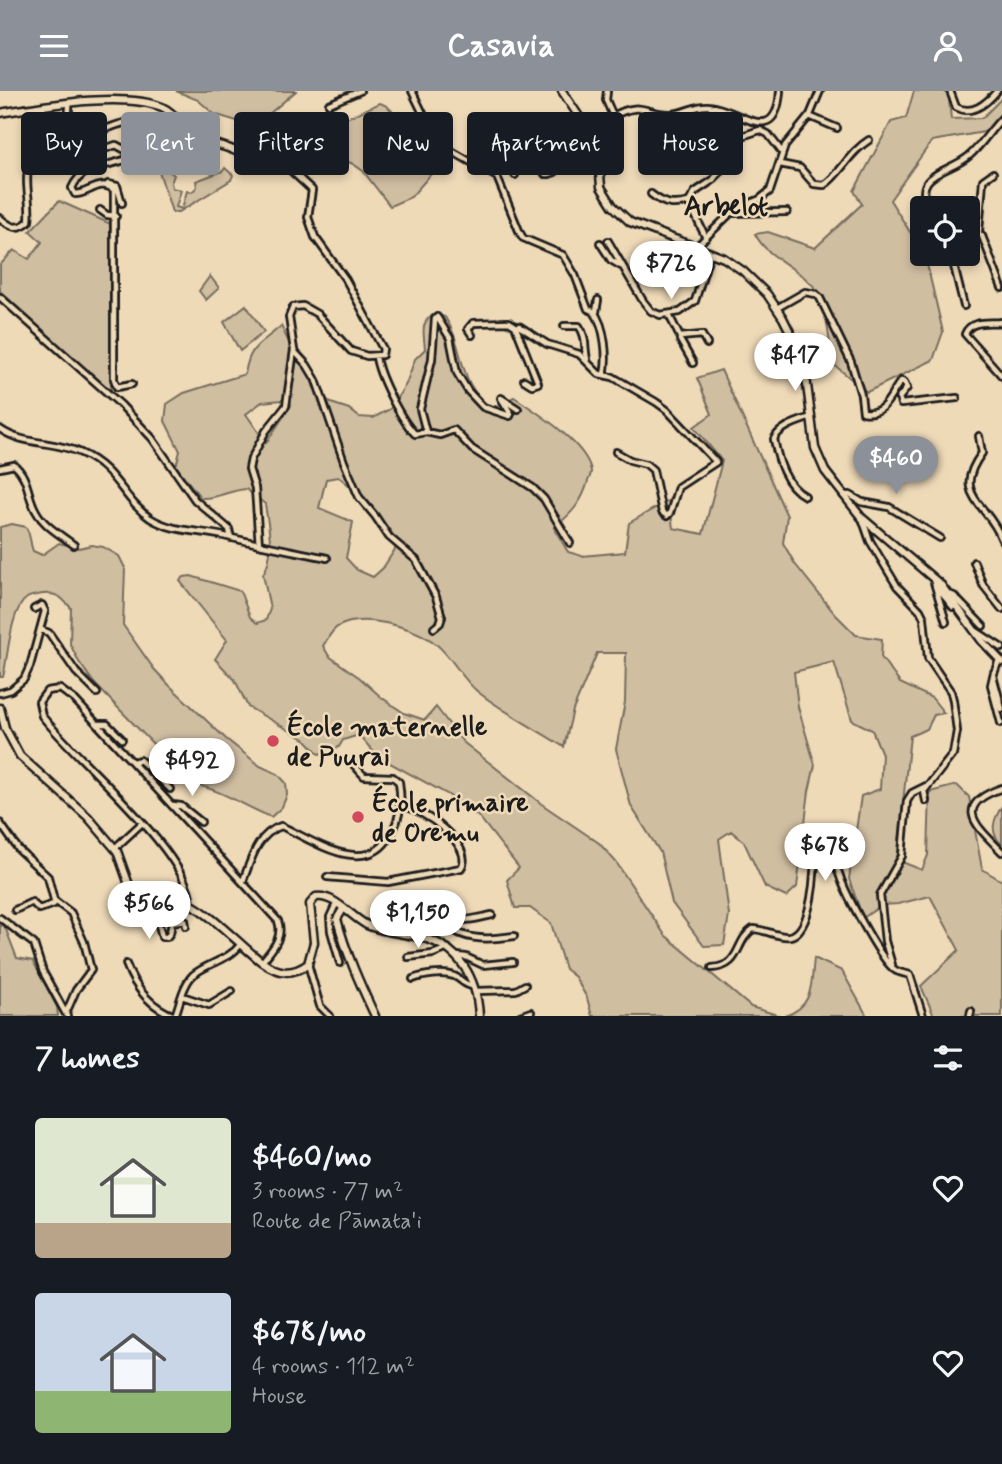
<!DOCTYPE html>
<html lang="en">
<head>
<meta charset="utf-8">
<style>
	:root { --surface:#171b24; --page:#242831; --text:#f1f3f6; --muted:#9ea1a6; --accent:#8c9099 }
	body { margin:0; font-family:Mynerve,sans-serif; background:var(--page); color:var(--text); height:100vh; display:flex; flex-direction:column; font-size:26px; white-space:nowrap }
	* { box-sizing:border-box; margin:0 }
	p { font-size:23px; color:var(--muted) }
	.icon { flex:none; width:38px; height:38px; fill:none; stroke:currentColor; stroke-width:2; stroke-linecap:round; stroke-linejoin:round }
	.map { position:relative; height:925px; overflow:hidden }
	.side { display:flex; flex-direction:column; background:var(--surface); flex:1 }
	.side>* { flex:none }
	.guide { position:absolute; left:21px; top:21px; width:961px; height:63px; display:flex; gap:14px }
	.fabs { position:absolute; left:910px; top:105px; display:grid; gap:14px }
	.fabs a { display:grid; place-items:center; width:70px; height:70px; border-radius:7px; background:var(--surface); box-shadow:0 4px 10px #0003; font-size:35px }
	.price { position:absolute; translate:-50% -60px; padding:0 16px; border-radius:24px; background:#fff; color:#222; font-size:23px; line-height:46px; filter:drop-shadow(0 2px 4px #0008) }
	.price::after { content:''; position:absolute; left:50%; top:42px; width:21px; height:16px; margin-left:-10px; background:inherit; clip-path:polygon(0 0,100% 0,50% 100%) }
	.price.active { background:var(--accent); color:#fff }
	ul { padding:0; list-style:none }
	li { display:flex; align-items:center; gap:21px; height:175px; padding:0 35px }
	li span { display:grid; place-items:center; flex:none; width:196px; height:140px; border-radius:7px; color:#555 }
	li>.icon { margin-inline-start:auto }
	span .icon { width:84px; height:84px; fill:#fffc; stroke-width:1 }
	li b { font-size:30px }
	h2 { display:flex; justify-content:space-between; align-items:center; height:84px; padding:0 35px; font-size:30px }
	.tag { padding:0 24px; border-radius:7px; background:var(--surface); box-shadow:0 4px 10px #0003; font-size:24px; line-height:63px }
	.tag.active { background:var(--accent); color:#fff }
	header { display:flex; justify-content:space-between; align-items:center; height:91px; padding:0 35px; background:var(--accent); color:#fff; font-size:32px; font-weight:700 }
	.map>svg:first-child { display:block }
</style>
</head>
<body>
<header><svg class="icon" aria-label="menu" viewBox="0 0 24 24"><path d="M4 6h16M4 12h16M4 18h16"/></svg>Casavia<svg class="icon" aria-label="person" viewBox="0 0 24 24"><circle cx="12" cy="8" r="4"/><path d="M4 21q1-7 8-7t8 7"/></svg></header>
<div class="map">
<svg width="1002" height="925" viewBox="0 0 1002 925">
	<rect width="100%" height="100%" fill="#efdab8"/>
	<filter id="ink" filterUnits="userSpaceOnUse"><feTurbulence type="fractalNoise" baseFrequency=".0143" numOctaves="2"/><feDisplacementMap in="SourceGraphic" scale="14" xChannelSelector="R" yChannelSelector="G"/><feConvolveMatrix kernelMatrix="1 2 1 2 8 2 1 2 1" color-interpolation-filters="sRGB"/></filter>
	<g filter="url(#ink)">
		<path fill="#d0bea1" stroke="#766d5e" stroke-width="2" fill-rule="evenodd" d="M176,0H296L269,23L240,31L214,23L198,9Z
			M914,0H948L951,28L982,27L1002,7V25L984,41L932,50L890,109L925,165L943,241L933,269L867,301L833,273C830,258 826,212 819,202C801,176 769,170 755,143L768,141L815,157L862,113L854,100L891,31L906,27Z
			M380,12L387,15L416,44L450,67L451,76L431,83L411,106L390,115L363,80L353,73L331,64L322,47L342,29Z
			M162,71L163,75L174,84L171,92L172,97L181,99L176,116L182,118L187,100L192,101L197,96L196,90L223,80L225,77L233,84L231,89L179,121H172L158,77Z
			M59,110L113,134L111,303L0,200V174L14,159L29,168L42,151L30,140Z
			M210,185L219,197L206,209L199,200Z
			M246,214L264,241L240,260L224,231Z
			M435,223L445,226C466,258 456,293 492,317L514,306C535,320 587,353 591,380C591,382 589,388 588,390C582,412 571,423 554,437L568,461L582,465L625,461L629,432L669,409L673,437L703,443L722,370L694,336L712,323L697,287L721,279L787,425L783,452L795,473L835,523L856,544L882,548L881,566L900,592L932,607L944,622L934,624L927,638L910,645L897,769L922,779L928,764L930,701L957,694L969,706L982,778L1002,790V925H934L921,895L959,859L930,805L898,813L882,814L863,827L849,788L861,705L880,698L882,663L872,639L852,629L834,571L794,581L798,616L815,674L809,700L797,796L786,806L765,796L744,751L731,740L719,748L729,824L724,854L704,855L672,812L660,761L631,715L616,658L625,611L626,562H597L573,619L564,656C536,638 505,622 478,601C461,587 453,567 436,553C415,536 364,522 339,535C332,538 327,549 323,555L329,565L360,587L381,606L404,622L425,629L436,616L463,651L543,714L599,752L616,771L665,844L751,916L781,925H592L587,907L575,886L565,878L551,832L530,817H515L507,789L519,777L480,727L447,703L377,665L359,644L343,649L339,656L319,663L306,649L248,616L235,589L215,568L227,549L180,490L184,486L191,485L240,500L250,526L257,532L266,529L270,518L263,483C276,463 268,436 265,413L246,398C230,399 217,408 201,407L176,375L180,360L165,330L167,313L184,302L245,283C250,253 260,254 281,235L296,266L308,280L314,297L331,312L349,318L359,326L373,327L390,318L406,293L415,268L425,258C424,243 419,230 435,223ZM282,309L291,314L266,352L246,323L262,311ZM339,386L367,409L399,452L383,477L373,486L357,479L346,467L353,431L319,417L326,388Z
			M12,433L26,436C32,447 29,450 33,460L42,464L59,452L79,457L92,454L103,456L119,465L125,477L123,534L154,578L170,595L225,647L260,675L278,683L286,692L287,704L282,716L271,726C244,715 220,698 192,693L94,592L79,571L70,553L71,517C62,507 57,501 43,503C38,504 31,504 27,507C10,518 8,567 3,586H0V436Z
			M1002,715V754C989,741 993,729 1002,715Z
			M0,832L5,836L17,867L33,870L57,916L58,925H0Z
			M814,867L842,880L867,925H785C814,915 811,894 814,867Z"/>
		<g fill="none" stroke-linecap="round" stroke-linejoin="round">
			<defs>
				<path id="street" d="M412,0L433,43L443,55L497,86L520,142L523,147L563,164L575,184L588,218L596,221L598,209
					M950,0L956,16C972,25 986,13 997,0
					M329,13L360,0
					M27,17L31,39
					M613,25C642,9 645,24 671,23C684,23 694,14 708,15C739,17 776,59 780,0
					M809,25L837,37
					M594,48L600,47L613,25L606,9L607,0
					M535,55L539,68L549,83
					M701,67L742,45L760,39L768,43L782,61
					M661,72L676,23
					M780,73L800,77L814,93L824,94C841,83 848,62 869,49
					M549,83L555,81L564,71L557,42L580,28
					M515,84L509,65L528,58L532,60L545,83H549
					M108,93L117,95L122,112
					M651,103C665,114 673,115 689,111L695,101L713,89L725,73L735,70
					M689,111L706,147
					M929,117C910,82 951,81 969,65C982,54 990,39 1002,27
					M100,119L107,124L116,125
					M730,122L787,121
					M0,127C10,136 18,140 29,130C32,107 19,84 36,61C42,59 54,60 58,56C64,51 70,20 69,12
					M968,134L982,145L1002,197
					M979,140L983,89L993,82
					M608,150L643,210L651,220L660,224L680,221L695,210L710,162
					M600,152L611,169L621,175
					M696,156L734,119L760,108L770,100L785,55L810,24L820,0
					M951,163L964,215
					M0,206L121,314L152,347L195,409L229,438L231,447
					M777,217L805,201L816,203L820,207L851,271L861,304L863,321C886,325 890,303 901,290L904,291L907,297L899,307L901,313L957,307
					M594,221C605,235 608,267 604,284
					M669,224L680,246L702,244L707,253
					M1002,231C988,233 971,228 965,243L1002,285
					M564,235H579C587,246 584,256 587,268
					M472,244L468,238L473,232L509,231L517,236
					M680,246V249L693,272
					M294,260L307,274L316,289L344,371L359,406L375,425L389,446L416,469L436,506L442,526L440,532L434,537
					M376,266C379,286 401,329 415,343L426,341L440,344L454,339L472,358L533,397L544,408L570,452
					M524,289L532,294L538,292L516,237L519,235L547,253L579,263L599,283L613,286L656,311L667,319L716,371L678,396L670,422L667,425L662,421L653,379L646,373L630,369L616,361
					M132,293L117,296L114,288V99C100,87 89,103 75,103L72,97C82,74 107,76 127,68L129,61L116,54L84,65L79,63L76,57C85,44 129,26 144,31C151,34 157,41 163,45L177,28
					M0,338C24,355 54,349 81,362C117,378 123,409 150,427C174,442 201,439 228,446C261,454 293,460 327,467
					M426,341L420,318L432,268L435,228L437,226L450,247L457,282L468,300L483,316L510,325L511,323L501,307L518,318
					M979,345L982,362C950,405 988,411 1002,449
					M0,377L14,374C29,386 27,405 36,420C44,435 61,444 74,454
					M843,404H850L862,411L889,416L940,447
					M805,405C785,395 778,369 774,348C781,335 798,331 811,326
					M862,427L870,450L897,495L920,519L924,527L928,567L951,601L953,609L957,640L953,663L924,700L926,710
					M259,454L255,397L249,378L251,368L266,340L286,315L294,259L289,226L293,216L303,215L317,223L351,260L367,265L382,264L383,258L346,189L315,146L308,126L312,99L286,75L264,67
					M974,471L983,494L1002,518
					M933,488L946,531
					M936,495L953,516
					M948,503L954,505L983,535
					M40,538L49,542L76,581L97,602
					M976,540L1002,557
					M999,569L993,585L1002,618
					M994,581L991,594L1001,632
					M0,602L11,599L24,588L30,575L45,520L42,514L34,518
					M97,633H107L122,648
					M133,671L140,669L170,698
					M1002,697C950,715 978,736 1002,761
					M173,714L181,715L201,731
					M0,732L19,759L48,786L54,809
					M115,757L142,732
					M327,786L388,791L461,777C476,756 422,716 401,715
					M243,790C251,769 257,743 281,735C311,748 367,789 391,743C401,725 402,711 399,691L393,686L364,685L354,674
					M170,808L184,792
					M153,810L162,846H167L170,842L172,831L185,829L186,835
					M191,813C188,760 78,671 42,625L39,611L47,600L60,598L75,609L278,830C284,847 272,858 262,871
					M336,813L330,826L331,840L340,872
					M15,819L32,811L39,818L54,813V809L71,822L84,851L91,879L76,899L66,922
					M0,827L34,853L43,881L67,925
					M441,827C458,851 488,849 514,845
					M399,842C410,817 442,829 463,829C473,829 482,826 492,824
					M457,865L466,866L483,874L513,871
					M408,866L433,863L448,857
					M126,873C135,897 150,916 175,925
					M308,873L320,915L330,925
					M892,874L885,850L880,804L902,765L907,710L912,702L926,695
					M712,877C742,875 734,851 753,838C765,838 778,847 790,845C812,841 816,778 814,760L816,755L823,752C833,761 837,778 842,791C849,808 881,870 895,879C899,882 905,882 910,884L923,925
					M413,888C423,884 443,881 454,885C462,888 464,895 474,895
					M476,900L516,899L525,894
					M182,905L209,914L232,900
					M175,925C180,912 183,894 193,884C207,872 229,869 240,854
					M520,925L531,921
					M970,925L971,920"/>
				<path id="secondary" d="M562,0L594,48L598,57L601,96L613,115L630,131L724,167L743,180L767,203L783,227L801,263L806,286L815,357L825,380L861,426L941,494L982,550L1002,571
					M0,22C43,15 122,0 162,16C174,21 179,33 189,42C206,56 211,50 228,57C241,62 250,66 264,67
					M0,617L5,637L20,665L88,726L117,760L134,808C150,813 167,806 183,810C205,816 242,856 262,871C278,882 291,885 308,873L314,851L310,813L316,806C334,803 351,826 367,834C382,841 403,842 419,846C459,854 477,887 479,925
					M343,818L337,828C346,862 360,893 375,925"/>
			</defs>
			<use href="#street" stroke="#1c1c1c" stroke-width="10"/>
			<use href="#secondary" stroke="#1c1c1c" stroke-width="11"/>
			<use href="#street" stroke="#efdab8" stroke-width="4.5"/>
			<use href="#secondary" stroke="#efdab8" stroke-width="6"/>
		</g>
	</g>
	<g fill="#d1495b" stroke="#efdab8" stroke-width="2.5">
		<circle cx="273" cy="650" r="7"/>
		<circle cx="358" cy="726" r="7"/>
	</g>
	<g text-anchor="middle" stroke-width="5" stroke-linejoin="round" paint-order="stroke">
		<g font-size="26" font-weight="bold" fill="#1c1c1c" stroke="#efdab8" text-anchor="start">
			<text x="287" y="644">École maternelle<tspan x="287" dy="30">de Puurai</tspan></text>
			<text x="372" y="720">École primaire<tspan x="372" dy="30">de Oremu</tspan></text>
		</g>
		<g font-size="28" font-weight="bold" fill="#1c1c1c" stroke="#efdab8">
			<text x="726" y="124">Arbelot</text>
		</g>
	</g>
</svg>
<div class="fabs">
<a><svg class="icon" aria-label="locate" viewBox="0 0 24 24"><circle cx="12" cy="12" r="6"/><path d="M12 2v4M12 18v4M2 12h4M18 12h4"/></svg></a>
</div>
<b class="price" style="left:671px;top:210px">$726</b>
<b class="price" style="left:795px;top:302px">$417</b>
<b class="price active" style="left:896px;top:405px">$460</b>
<b class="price" style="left:192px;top:707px">$492</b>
<b class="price" style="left:825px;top:792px">$678</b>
<b class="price" style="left:149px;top:850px">$566</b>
<b class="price" style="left:418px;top:859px">$1,150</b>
<div class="guide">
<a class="tag">Buy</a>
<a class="tag active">Rent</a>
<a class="tag">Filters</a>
<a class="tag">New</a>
<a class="tag">Apartment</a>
<a class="tag">House</a>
</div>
</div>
<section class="side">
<h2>7 homes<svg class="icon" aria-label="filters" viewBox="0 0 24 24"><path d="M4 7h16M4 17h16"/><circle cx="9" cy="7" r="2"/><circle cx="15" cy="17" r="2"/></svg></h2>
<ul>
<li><span style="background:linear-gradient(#dfe7d0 75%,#b9a48a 0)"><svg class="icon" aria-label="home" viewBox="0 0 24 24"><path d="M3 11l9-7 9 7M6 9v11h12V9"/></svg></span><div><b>$460/mo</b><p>3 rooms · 77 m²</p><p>Route de Pāmata'i</p></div><svg class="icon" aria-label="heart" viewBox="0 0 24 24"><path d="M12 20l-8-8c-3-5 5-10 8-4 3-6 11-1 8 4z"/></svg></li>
<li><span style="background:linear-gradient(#c9d6e8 70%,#8fb573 0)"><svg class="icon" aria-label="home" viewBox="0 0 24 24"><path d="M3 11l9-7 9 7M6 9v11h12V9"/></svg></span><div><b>$678/mo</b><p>4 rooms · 112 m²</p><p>House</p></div><svg class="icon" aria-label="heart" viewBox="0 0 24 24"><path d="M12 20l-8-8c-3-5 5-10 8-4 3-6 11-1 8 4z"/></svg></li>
</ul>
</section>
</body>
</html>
